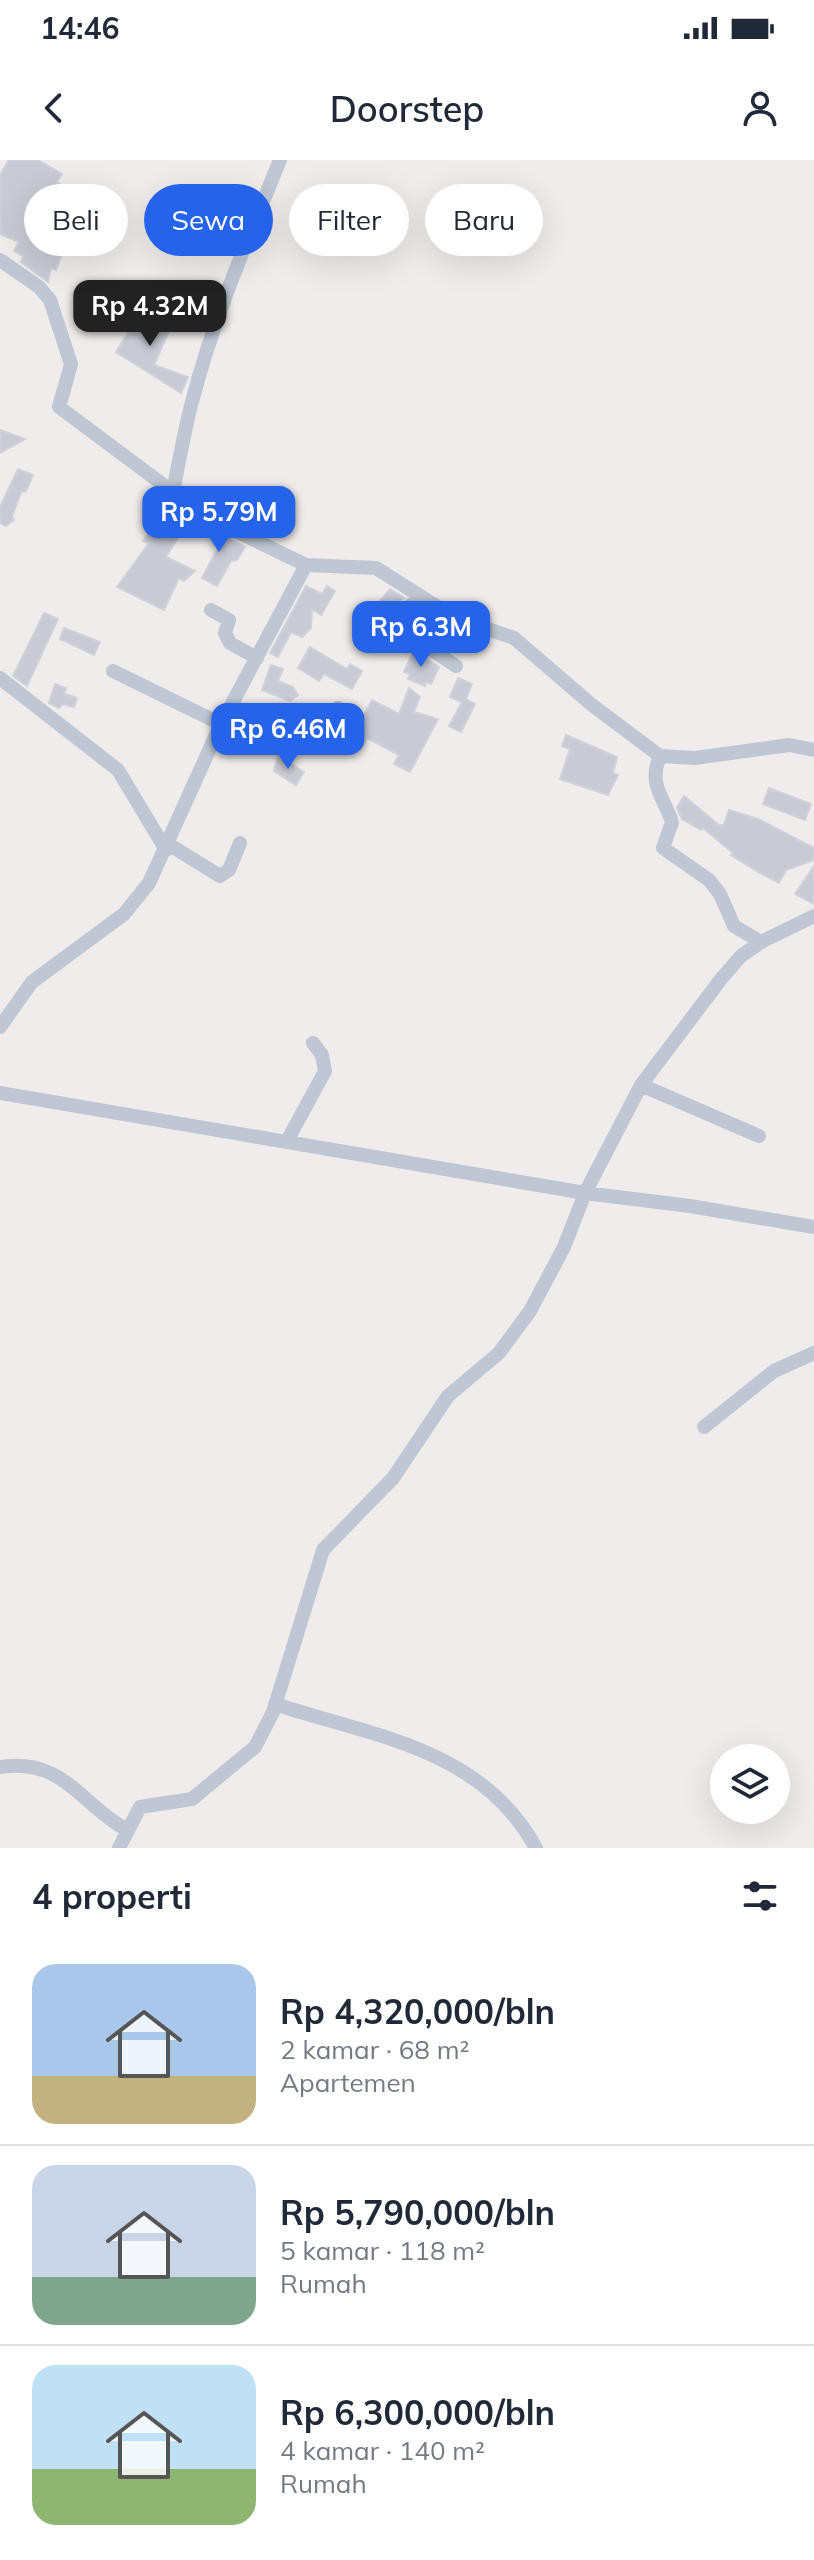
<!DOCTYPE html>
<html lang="id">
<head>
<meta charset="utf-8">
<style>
	:root { --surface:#fff; --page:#f6f6f7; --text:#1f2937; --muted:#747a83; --line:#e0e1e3; --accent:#2563eb }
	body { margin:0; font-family:Mulish,sans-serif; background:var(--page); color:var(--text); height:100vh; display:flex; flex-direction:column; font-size:30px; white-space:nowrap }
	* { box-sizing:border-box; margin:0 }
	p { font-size:26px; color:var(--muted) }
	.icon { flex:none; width:44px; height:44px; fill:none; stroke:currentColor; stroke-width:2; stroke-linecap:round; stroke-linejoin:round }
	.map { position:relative; height:1688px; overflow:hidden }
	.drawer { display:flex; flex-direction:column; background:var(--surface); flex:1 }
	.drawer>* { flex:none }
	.banner { position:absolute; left:24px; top:24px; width:766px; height:72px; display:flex; gap:16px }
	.fabs { position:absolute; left:710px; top:1584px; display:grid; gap:16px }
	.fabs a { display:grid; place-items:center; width:80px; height:80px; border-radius:50%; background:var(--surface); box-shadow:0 8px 32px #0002; font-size:40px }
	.price { position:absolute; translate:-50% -68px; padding:0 18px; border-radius:16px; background:var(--accent); color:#fff; font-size:26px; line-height:52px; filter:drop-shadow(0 2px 4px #0008) }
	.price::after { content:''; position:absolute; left:50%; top:48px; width:24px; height:18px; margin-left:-12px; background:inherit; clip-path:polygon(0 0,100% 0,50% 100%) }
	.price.on { background:#222; color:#fff }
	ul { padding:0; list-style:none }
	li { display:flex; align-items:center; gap:24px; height:200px; padding:0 32px }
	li+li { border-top:2px solid var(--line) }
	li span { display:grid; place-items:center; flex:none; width:224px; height:160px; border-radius:24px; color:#555 }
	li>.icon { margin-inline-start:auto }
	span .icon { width:96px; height:96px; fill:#fffc; stroke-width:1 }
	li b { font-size:34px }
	h2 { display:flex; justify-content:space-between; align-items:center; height:96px; padding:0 32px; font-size:34px }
	.pill { padding:0 28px; border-radius:36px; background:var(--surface); box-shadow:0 8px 32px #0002; font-size:28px; line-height:72px }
	.pill.on { background:var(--accent); color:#fff }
	.status { display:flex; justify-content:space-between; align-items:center; height:56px; padding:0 40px; background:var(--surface); direction:ltr }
	.status svg { height:22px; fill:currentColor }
	header { display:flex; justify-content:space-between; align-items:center; height:104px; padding:0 32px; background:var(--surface); font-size:36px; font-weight:600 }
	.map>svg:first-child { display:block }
</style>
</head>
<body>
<div class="status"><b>14:46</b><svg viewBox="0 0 49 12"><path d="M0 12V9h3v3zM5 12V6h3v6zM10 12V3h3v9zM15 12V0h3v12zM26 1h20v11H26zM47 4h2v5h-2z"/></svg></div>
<header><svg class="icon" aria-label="back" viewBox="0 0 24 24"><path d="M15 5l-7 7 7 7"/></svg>Doorstep<svg class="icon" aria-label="person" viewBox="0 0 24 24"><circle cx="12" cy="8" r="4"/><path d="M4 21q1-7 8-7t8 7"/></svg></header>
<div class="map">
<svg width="814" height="1688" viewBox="0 0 814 1688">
	<rect width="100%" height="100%" fill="#f0ecec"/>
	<path fill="#c8cbd3" stroke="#d0d2d9" stroke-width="2" d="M9,0H38L62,14L57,22L76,35L61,56L80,69L78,76L72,84L67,80L56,110L51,108L48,122L21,102L23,96L14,91L19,82L0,74V15Z
		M143,149L167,160L163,169L169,171L154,205L188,217L181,233L116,192Z
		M0,270L25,279L0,293Z
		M18,309L33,315L26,331L21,332L12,357L14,360L6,366L0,363V347Z
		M159,358L185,366L166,397L195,411L184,421L179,418L164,450L117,427L149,383L143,381Z
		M189,359L245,387L237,400L231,401L217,426L202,418L221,382L186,363Z
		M306,426L322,434L327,426L335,431L321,455L312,449L311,468L302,477L291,472L278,497L270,493Z
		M390,429L404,438L387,454L383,463L368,455Z
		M44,453L58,459L27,526L13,516Z
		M64,468L100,482L94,495L60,479Z
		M310,487L347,509L350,504L362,511L352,529L324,514L319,521L298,508Z
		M414,490L439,507L431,524L426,522L425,526L408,519L410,514L404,512Z
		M271,505L283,509L278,521L293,527L298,535L290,541L262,530Z
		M458,518L472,524L466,539L475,544L461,572L449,566L462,542L450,537Z
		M55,524L66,528L64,534L77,538L74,547L63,544L59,548L49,543Z
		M409,528L420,537L414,552L438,559L410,612L394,604L399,595L367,578L361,589L349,583L372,540L399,554Z
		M566,575L617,597L613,613L618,615L608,635L560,619L570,589L562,586Z
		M278,596L304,612L296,625L274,611Z
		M769,628L811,644L805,660L763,644Z
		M684,636L719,665H724L729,650L758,659L814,688V700L786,710L779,723L758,712L731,695L733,693L703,668L701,670L682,659L677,648Z
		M814,706V744L795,734Z"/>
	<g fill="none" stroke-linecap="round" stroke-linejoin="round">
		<path stroke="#bec7d3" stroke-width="14" d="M0,100L39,127L50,140L71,204L59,247L173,332L186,347L306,405L376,408L455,458L514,478L592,545L660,596L695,598L789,585L814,590
			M173,332C179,302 184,272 192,242C213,159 248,79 280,0
			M419,437L401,455L399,468L456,506
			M211,450L229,460L225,473L230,483L257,498
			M113,511L221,564
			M0,518L118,610L166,690
			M230,547C273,570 303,599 338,548
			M660,596C648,624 663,636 672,662L663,688L709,720L720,734L734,766L761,782
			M168,684L220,716L229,710L240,683
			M0,867L32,822L124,754L149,723L221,564L306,405
			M641,925L759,976
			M0,933L585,1033L690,1046L814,1067
			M287,981L325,911L322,895L313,883
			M704,1267L774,1211L814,1193
			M275,1544C372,1576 482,1588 536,1688
			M0,1607C63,1597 80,1644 127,1670
			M119,1688L140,1647L192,1639L255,1587L273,1552L323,1390L393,1318L448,1236L499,1193L530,1151L564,1087L585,1033L641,925L721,819L741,796L761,782L814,756"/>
	</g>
</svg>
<div class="fabs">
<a><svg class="icon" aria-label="layers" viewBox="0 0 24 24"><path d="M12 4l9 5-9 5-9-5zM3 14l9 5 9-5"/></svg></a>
</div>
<b class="price on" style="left:150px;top:188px">Rp 4.32M</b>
<b class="price" style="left:219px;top:394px">Rp 5.79M</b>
<b class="price" style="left:421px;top:509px">Rp 6.3M</b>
<b class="price" style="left:288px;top:611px">Rp 6.46M</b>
<div class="banner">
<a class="pill">Beli</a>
<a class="pill on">Sewa</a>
<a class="pill">Filter</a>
<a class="pill">Baru</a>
</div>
</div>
<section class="drawer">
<h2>4 properti<svg class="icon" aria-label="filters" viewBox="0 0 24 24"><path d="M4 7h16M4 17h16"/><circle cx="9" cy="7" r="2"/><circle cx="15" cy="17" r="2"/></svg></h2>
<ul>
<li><span style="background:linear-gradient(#a9c7e8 70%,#c2b280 0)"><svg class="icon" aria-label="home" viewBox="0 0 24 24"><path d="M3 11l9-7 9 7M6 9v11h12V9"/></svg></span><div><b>Rp 4,320,000/bln</b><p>2 kamar · 68 m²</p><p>Apartemen</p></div></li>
<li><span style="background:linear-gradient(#c9d6e8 70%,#7fa58c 0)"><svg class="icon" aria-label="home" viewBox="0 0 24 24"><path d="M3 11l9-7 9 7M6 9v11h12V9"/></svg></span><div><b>Rp 5,790,000/bln</b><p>5 kamar · 118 m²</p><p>Rumah</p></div></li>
<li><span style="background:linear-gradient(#bfe0f5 65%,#8fb573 0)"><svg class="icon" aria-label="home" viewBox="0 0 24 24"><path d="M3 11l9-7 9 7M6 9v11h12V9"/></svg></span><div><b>Rp 6,300,000/bln</b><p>4 kamar · 140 m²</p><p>Rumah</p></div></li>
</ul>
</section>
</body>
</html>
